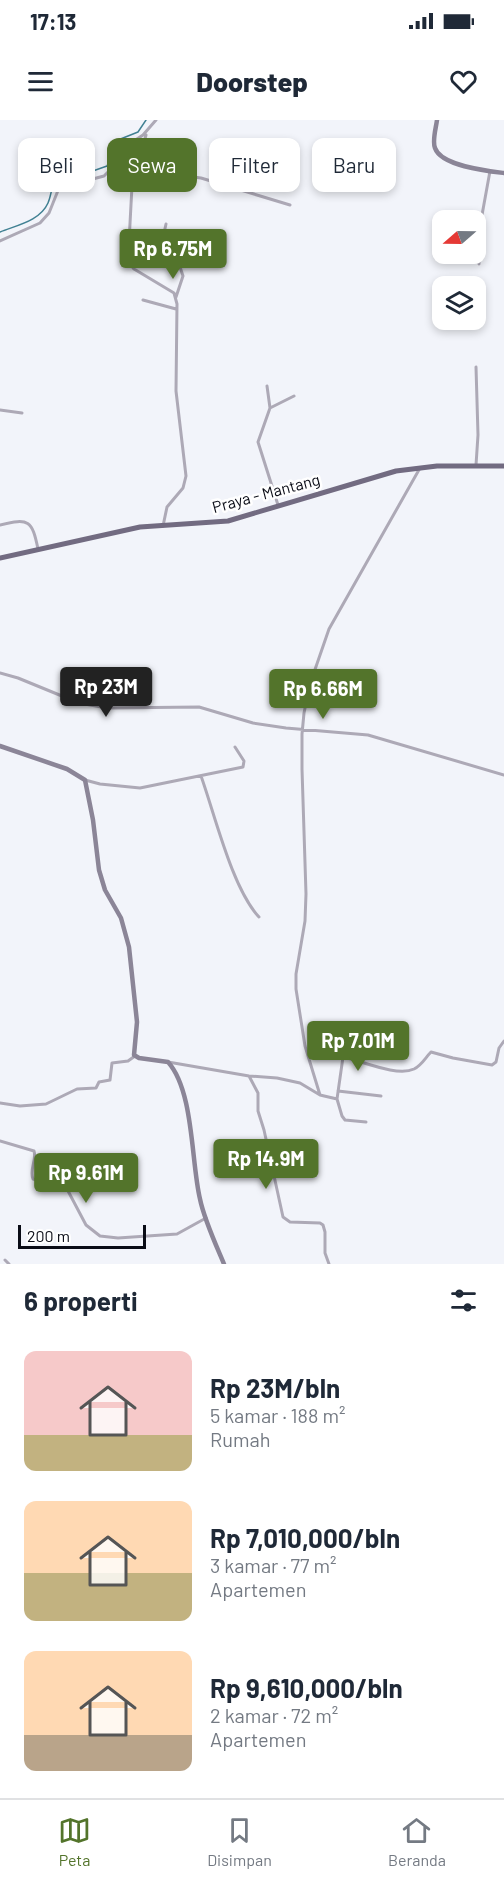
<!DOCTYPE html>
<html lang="id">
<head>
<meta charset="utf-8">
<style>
	:root { --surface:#fff; --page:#f6f6f7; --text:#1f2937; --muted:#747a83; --line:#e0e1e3; --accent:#53742b }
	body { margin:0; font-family:Barlow,sans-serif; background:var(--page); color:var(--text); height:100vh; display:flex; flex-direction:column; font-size:22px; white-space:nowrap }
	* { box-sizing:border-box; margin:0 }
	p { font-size:20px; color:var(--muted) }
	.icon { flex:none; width:33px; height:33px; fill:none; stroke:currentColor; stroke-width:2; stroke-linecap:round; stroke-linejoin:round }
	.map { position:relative; height:1144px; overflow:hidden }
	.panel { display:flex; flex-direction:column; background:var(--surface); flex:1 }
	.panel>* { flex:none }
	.guide { position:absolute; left:18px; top:18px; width:468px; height:54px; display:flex; gap:12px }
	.needle { width:39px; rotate:250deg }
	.buttons { position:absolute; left:432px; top:90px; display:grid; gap:12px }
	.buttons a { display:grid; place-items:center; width:54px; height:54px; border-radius:12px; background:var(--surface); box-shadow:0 3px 9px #0003; font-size:30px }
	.scale { position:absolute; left:18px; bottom:15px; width:128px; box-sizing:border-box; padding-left:6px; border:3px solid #0a0c16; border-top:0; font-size:16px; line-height:21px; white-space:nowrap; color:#0a0c16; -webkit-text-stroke:4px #fff; paint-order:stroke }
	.price { position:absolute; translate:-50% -51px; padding:0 14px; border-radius:6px; background:var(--accent); color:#fff; font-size:20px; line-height:39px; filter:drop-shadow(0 2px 3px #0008) }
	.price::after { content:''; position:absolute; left:50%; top:36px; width:18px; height:14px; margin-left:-9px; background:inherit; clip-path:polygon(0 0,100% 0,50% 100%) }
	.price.on { background:#222; color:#fff }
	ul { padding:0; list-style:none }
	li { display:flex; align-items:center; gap:18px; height:150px; padding:0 24px }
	li span { display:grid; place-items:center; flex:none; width:168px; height:120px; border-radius:12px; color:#555 }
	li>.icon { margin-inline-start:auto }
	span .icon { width:72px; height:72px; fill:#fffc; stroke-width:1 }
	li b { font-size:26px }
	h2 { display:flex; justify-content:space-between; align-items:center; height:72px; padding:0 24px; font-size:26px }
	.tag { padding:0 21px; border-radius:12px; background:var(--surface); box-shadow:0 3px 9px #0003; font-size:21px; line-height:54px }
	.tag.on { background:var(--accent); color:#fff }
	.status { display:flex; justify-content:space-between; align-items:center; height:42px; padding:0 30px; background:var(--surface); direction:ltr }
	.status svg { height:16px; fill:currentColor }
	header { display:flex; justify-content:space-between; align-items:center; height:78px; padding:0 24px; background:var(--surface); font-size:27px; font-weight:800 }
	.tabs { display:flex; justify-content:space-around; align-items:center; height:84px; border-top:2px solid var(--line); background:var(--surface); font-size:16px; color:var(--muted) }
	.tabs a { display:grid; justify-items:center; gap:3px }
	.tabs .on { color:var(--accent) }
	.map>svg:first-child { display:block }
</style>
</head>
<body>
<div class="status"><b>17:13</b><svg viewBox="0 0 49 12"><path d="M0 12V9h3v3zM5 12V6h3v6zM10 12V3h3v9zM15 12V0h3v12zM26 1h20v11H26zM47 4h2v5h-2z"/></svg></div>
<header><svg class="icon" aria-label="menu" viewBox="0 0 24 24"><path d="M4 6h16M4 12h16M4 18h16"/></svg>Doorstep<svg class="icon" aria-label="heart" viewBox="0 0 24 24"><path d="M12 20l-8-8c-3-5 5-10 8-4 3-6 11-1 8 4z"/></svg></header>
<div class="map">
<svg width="504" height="1144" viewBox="0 0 504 1144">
	<rect width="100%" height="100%" fill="#f2f4fa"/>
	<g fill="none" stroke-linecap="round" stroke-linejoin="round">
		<path stroke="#418193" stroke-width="1.5" d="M0,112C17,105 40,101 48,83C52,74 51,64 58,56L90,52L107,46L118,20L138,12L146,0"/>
		<path stroke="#ada9b6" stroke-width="3" d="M135,54L146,15
			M166,104L164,113L166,127L180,147L183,156L176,177
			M0,121L40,103L49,93L59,68L104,56L110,50L119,31L143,15L156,0
			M479,144L480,106L490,51
			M143,180L176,189
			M267,266L270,288
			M0,290L22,293
			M476,345L478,315L476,247
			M278,385L258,322L270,288L294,276
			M0,405C29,398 32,400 38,429
			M163,406L167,387L183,368L186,356L176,271L177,184L174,173L134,149L128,141L132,66L135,54L151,59L170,54L201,58L290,85
			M0,553L18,558L79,583L107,588L199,587L253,603L286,608L368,615L504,655
			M201,656C215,695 232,768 259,797
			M85,660L100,664L140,668L243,647L244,641L235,627
			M343,937L347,920
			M168,942L249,956L277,958L300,963L320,975L337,979L342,996L345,1000L366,1002
			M249,956L258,973V991L264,1010L283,1097L290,1102L320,1103L323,1105L325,1112V1133L329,1144
			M338,971L381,976
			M320,975L305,926L296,869V854L305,801L306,774L302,649V614L304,593L310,564L329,509L420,348
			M337,979L343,937C362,941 397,957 414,949C422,945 425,938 431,932L453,938L492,945L496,942L499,928L504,921
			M0,983L20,986L46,984L77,969L96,968L99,962L110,960L112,943L128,941L135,936
			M0,1021L34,1031C37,1041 29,1049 33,1059L67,1069L86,1105L100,1116L118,1118L177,1114L206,1098
			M5,1140L9,1144"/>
		<path stroke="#8b8597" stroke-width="4.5" d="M437,0C436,8 432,21 435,28C441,46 487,51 504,53
			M0,626L67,649L85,660L93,700L99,750L105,770L121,798L129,827L137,902L134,935L139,938L168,942C194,971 191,1042 200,1079C204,1099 216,1125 224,1144"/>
		<path stroke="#726b81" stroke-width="5" d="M0,438L140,407L228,401L396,351L437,346H504"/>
	</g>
	<g text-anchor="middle" stroke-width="5" stroke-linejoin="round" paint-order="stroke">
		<g font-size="16" fill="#0a0c16" stroke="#fff">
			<text transform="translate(266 373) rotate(-15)" y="6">Praya - Mantang</text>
		</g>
	</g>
</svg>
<div class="buttons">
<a><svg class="needle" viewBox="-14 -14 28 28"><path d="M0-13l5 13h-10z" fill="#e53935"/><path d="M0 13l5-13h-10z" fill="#747a83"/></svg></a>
<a><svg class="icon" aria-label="layers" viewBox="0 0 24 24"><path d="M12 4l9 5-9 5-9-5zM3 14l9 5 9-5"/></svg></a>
</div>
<div class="scale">200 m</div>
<b class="price" style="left:173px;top:160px">Rp 6.75M</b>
<b class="price on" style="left:106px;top:598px">Rp 23M</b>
<b class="price" style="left:323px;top:600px">Rp 6.66M</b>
<b class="price" style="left:358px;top:952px">Rp 7.01M</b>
<b class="price" style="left:266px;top:1070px">Rp 14.9M</b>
<b class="price" style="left:86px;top:1084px">Rp 9.61M</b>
<div class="guide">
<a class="tag">Beli</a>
<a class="tag on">Sewa</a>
<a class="tag">Filter</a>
<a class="tag">Baru</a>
</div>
</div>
<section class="panel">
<h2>6 properti<svg class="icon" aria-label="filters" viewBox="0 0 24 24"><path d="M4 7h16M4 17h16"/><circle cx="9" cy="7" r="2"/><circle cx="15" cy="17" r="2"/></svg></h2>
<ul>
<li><span style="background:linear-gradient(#f6c9c9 70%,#c2b280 0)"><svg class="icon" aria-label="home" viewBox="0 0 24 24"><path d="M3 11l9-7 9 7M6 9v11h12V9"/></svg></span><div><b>Rp 23M/bln</b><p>5 kamar · 188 m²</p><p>Rumah</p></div></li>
<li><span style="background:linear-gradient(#ffd9b3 60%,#c2b280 0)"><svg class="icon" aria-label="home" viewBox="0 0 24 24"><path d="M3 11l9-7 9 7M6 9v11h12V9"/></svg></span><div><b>Rp 7,010,000/bln</b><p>3 kamar · 77 m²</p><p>Apartemen</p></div></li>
<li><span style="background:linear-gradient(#ffd9b3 70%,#b9a48a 0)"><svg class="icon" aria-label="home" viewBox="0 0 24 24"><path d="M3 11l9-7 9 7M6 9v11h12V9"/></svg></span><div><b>Rp 9,610,000/bln</b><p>2 kamar · 72 m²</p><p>Apartemen</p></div></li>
</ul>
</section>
<nav class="tabs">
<a class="on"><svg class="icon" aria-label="map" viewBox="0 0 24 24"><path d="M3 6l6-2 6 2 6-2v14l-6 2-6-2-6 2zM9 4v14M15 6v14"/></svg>Peta</a>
<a><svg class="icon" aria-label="saved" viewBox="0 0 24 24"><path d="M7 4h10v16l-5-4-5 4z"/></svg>Disimpan</a>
<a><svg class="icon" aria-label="home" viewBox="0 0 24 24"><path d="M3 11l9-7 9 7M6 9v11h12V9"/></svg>Beranda</a>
</nav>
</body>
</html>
